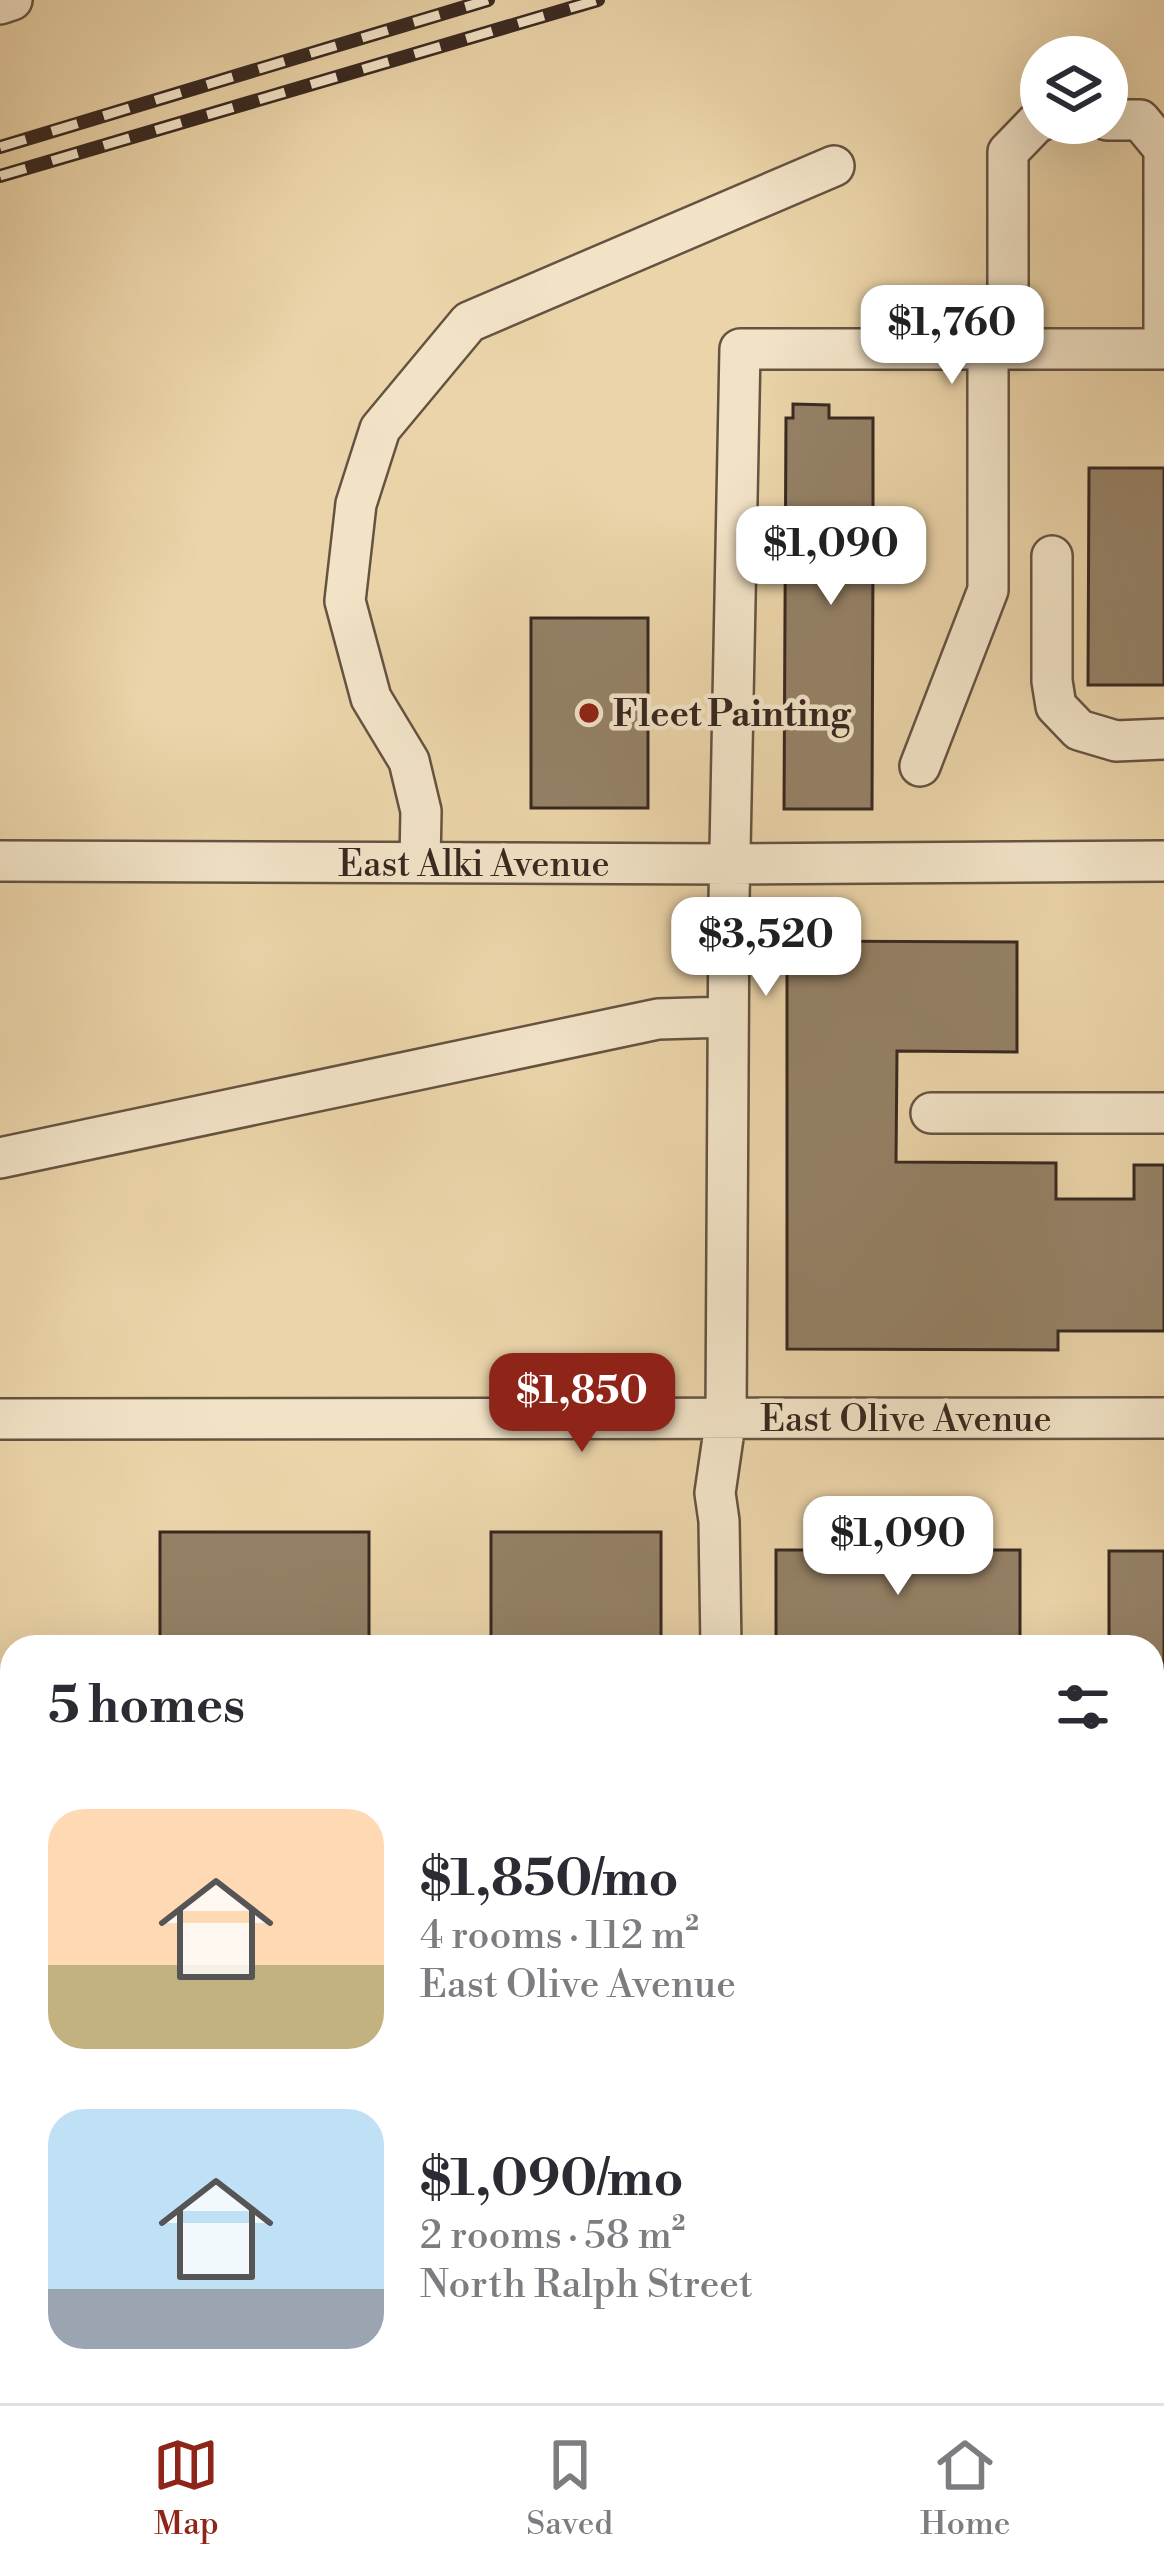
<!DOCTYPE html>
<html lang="en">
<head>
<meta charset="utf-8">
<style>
	:root { --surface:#fff; --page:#f7f7f7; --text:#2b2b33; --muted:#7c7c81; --line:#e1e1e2; --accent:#8f2418 }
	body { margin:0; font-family:"Libre Bodoni",serif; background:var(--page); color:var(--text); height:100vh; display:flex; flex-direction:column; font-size:45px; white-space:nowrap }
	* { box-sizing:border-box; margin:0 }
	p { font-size:39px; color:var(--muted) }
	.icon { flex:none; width:66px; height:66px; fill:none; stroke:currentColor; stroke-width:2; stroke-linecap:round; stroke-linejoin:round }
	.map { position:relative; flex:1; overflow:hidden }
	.panel { position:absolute; left:0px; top:1635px; width:1164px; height:768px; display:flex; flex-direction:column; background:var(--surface); border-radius:36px 36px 0 0; box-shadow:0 12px 48px #0002 }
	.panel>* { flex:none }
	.buttons { position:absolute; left:1020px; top:36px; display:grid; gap:24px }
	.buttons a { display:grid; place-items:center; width:108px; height:108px; border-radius:50%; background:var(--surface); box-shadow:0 12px 48px #0002; font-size:60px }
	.price { position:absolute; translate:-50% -102px; padding:0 27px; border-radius:24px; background:#fff; color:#222; font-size:39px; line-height:78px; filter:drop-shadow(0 3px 6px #0008) }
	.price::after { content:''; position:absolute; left:50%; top:72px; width:36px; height:27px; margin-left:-18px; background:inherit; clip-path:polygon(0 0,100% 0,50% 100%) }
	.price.selected { background:var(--accent); color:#fff }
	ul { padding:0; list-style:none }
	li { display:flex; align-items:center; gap:36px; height:300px; padding:0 48px }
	li span { display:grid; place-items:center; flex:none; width:336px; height:240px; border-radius:36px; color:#555 }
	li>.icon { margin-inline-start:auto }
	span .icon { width:144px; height:144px; fill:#fffc; stroke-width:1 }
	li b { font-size:51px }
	h2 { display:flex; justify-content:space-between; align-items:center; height:144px; padding:0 48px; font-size:51px }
	.menu { display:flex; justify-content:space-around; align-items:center; height:168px; border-top:3px solid var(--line); background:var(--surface); font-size:33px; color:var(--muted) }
	.menu a { display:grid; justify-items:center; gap:6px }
	.menu .selected { color:var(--accent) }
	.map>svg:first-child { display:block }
</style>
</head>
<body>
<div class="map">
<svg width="1164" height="2403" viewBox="0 0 1164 2403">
	<rect width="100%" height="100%" fill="#ebd4a9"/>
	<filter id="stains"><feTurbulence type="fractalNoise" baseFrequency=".00167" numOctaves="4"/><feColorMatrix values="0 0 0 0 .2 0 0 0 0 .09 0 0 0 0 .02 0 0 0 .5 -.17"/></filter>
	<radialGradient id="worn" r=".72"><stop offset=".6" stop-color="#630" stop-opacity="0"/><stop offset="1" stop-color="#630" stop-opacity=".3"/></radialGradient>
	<path fill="#958167" stroke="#382820" stroke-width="3" d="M793,404L829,405V418H873V514H909V555H873L872,809H784L786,418H793Z
		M1089,468H1164V685H1088Z
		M531,618H648V808H531Z
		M787,941L1017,942V1052L897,1051L896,1162L1056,1163V1199H1134V1165H1164V1331H1058V1350L787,1349Z
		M160,1532H369V1647H160Z
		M491,1532H661V1647H491Z
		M776,1550H1020V1647H776Z
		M1109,1551H1164V1722H1152V1647H1109Z
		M1152,2038H1164V2321H1152Z
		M0,2114H12V2366H0Z
		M414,2391H653L652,2403H414Z
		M777,2391H1061V2403H777Z"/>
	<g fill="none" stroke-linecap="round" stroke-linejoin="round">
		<defs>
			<path id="minor" d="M0,4L12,0
				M1107,120H1140L1164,149V349
				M1008,349V152L1038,121H1041
				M1052,556V681L1056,706L1079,730L1116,741L1164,739
				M920,766L988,590V349
				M0,861L730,864L1164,861
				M420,862L421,811L409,761L371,698L345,601L356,504L380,429L469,322L834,166
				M931,1113H1164
				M0,1158L658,1019L728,1017
				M0,1419L1164,1418
				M721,1647L719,1521L715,1493L726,1417L729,900L740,349H1164
				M0,1842H12
				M1152,1843H1164"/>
		</defs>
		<use href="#minor" stroke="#655342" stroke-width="44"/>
		<use href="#minor" stroke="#f2e3c7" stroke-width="39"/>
		<defs>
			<path id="rail" d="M0,147L488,0
				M0,176L598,0"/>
		</defs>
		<use href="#rail" stroke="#382820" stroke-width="14"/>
		<use href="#rail" stroke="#f2e3c7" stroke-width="9" stroke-dasharray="27" stroke-linecap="butt"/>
	</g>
	<circle fill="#8f2418" stroke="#f2e3c7" stroke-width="4.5" cx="589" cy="713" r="12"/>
	<g text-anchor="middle" stroke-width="9" stroke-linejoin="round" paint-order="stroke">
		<g font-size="36" font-weight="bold" fill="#382820" stroke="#f2e3c7" text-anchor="start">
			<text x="613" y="726">Fleet Painting</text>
		</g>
		<g font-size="36" fill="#382820" stroke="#f2e3c7">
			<text x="474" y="876">East Alki Avenue</text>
			<text x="906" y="1431">East Olive Avenue</text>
		</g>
	</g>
	<rect width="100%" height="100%" filter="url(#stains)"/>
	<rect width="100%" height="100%" fill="url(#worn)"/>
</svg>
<div class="buttons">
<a><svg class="icon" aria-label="layers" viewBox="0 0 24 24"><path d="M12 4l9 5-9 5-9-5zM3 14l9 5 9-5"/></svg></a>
</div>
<b class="price" style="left:952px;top:387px">$1,760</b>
<b class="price" style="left:831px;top:608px">$1,090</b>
<b class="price" style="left:766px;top:999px">$3,520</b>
<b class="price selected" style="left:582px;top:1455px">$1,850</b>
<b class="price" style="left:898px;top:1598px">$1,090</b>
<section class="panel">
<h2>5 homes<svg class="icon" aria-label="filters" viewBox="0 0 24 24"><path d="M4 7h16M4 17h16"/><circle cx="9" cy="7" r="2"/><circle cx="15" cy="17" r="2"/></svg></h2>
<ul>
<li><span style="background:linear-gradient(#ffd9b3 65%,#c2b280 0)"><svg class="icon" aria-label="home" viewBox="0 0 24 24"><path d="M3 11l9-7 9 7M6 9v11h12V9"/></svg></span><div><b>$1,850/mo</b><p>4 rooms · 112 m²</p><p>East Olive Avenue</p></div></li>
<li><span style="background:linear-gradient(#bfe0f5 75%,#9aa5b1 0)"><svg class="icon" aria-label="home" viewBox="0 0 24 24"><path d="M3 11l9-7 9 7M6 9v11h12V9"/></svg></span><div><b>$1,090/mo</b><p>2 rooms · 58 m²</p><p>North Ralph Street</p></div></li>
</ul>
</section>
</div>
<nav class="menu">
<a class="selected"><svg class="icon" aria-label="map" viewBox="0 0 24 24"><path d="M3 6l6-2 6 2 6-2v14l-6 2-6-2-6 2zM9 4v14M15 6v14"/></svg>Map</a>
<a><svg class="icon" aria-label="saved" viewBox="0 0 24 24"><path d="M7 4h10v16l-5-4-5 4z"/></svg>Saved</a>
<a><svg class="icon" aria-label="home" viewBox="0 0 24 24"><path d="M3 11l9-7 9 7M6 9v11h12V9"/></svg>Home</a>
</nav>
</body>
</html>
